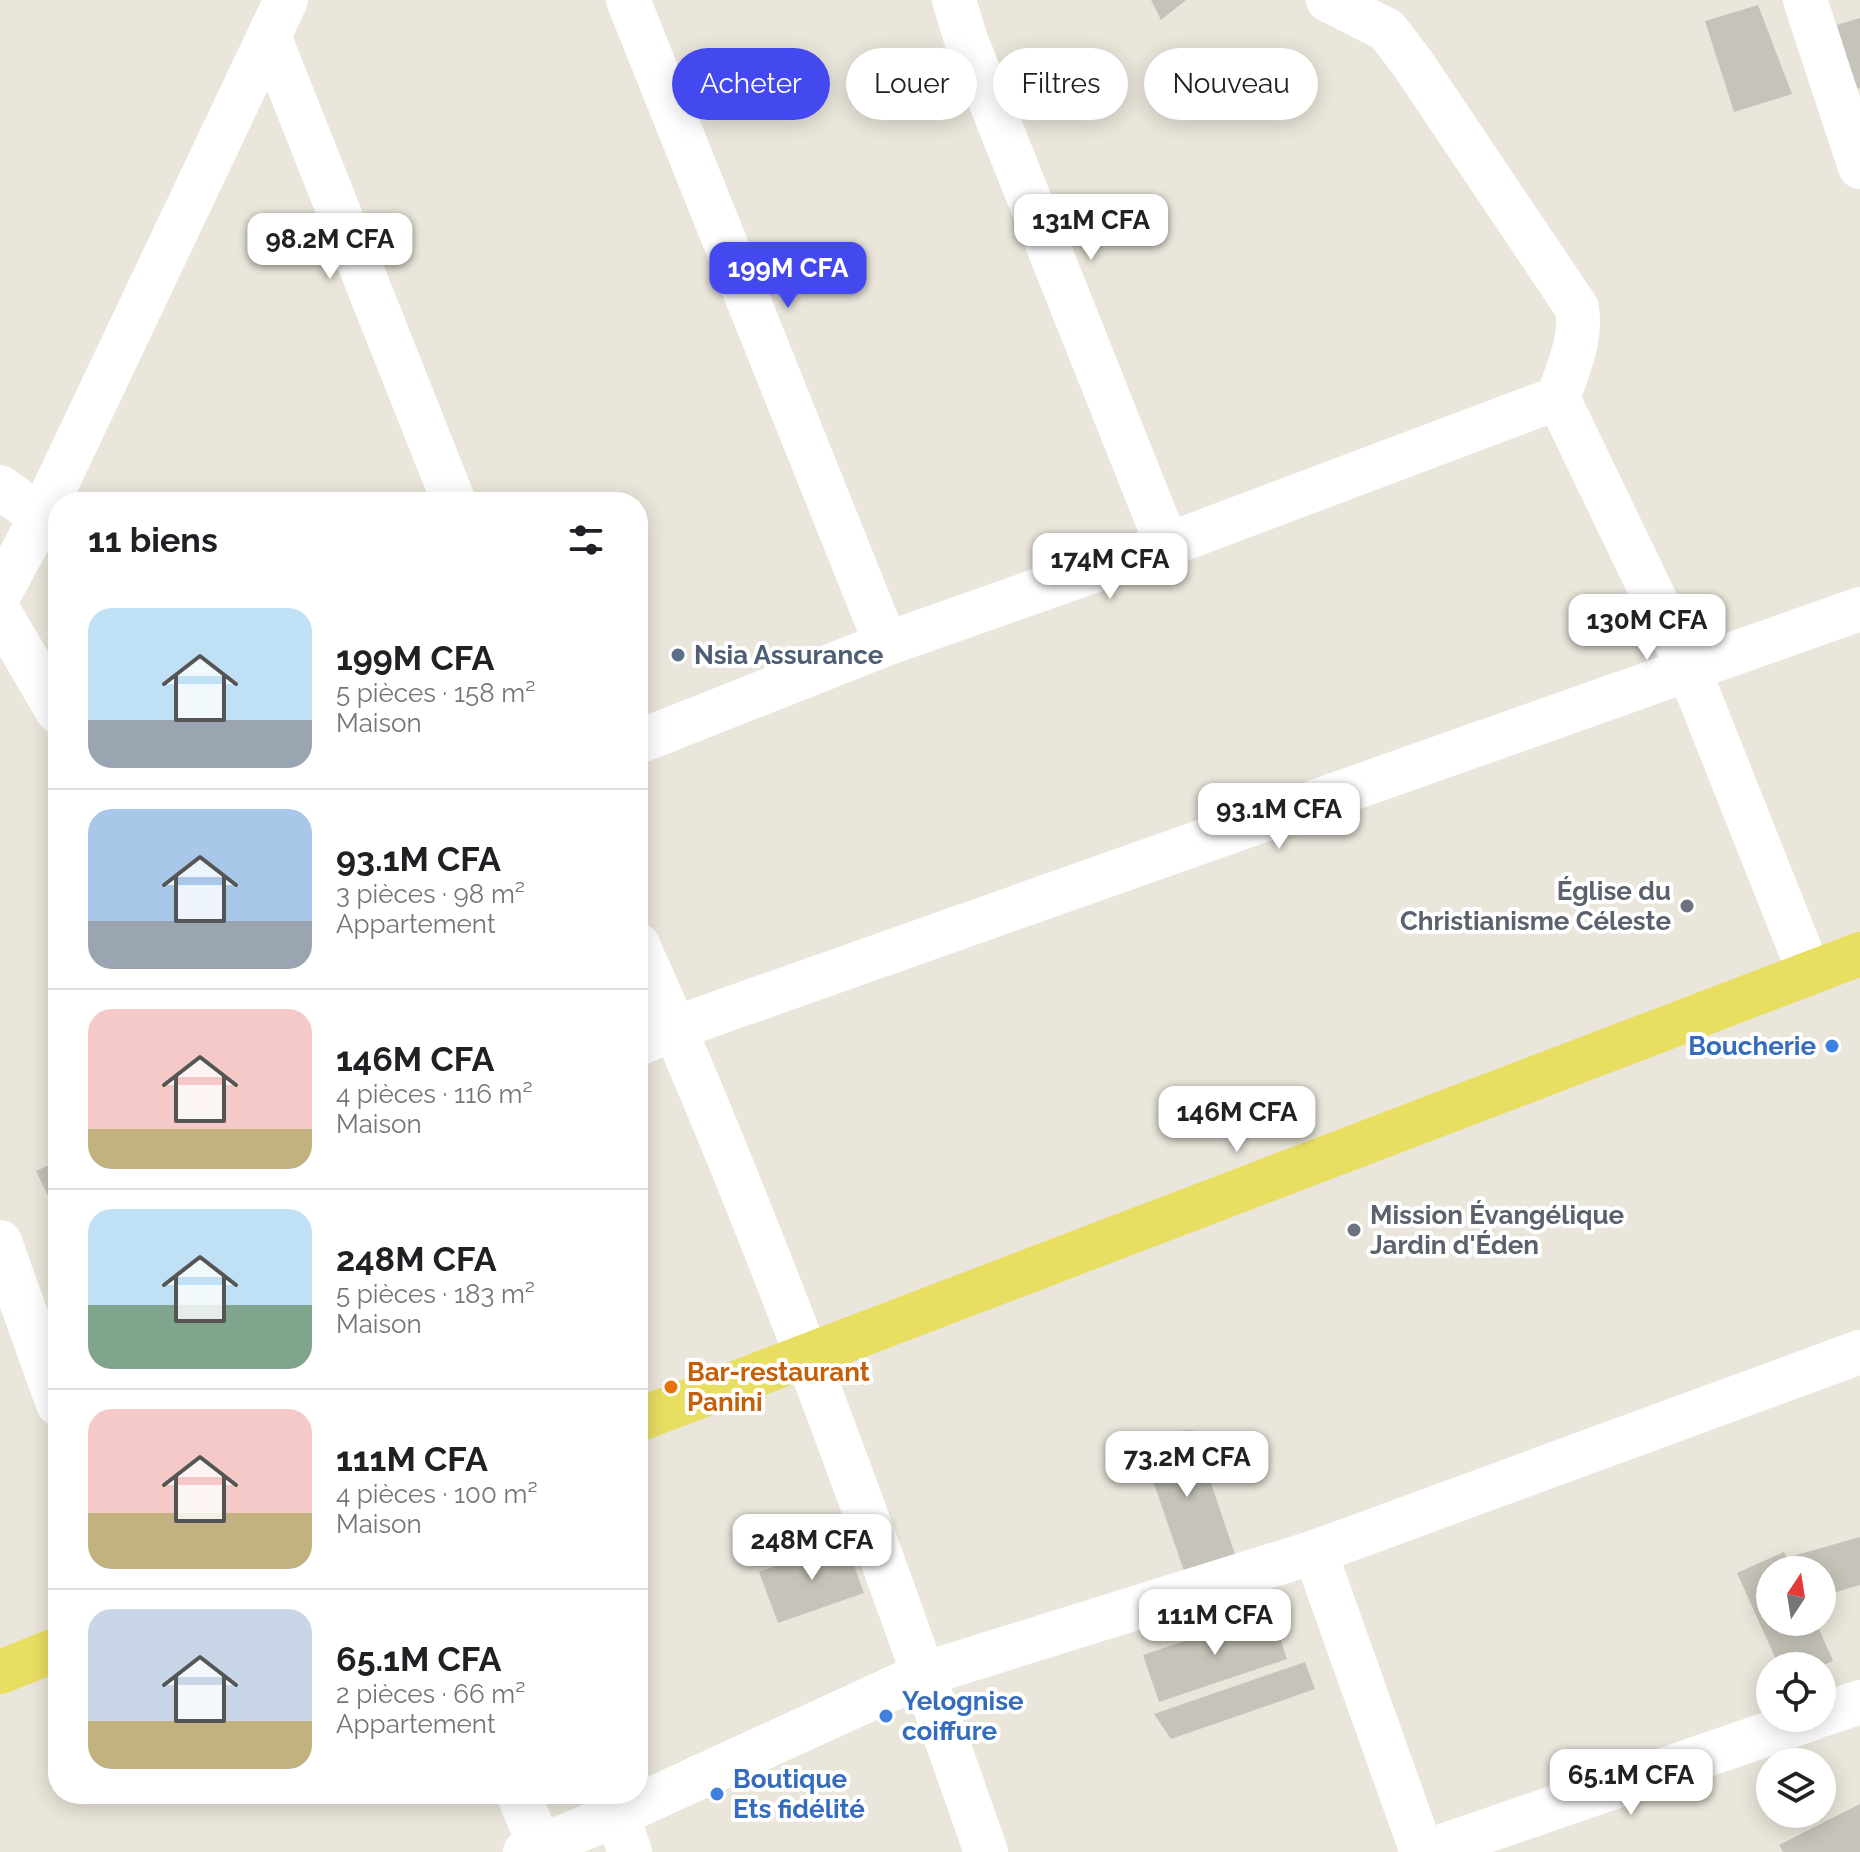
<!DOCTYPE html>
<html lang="fr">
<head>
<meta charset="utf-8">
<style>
	:root { --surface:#fff; --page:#f6f6f6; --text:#202124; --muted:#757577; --line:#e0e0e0; --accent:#4348ef }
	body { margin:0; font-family:Raleway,sans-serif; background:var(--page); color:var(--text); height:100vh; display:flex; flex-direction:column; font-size:30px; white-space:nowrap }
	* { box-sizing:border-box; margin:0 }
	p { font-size:26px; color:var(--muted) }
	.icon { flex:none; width:44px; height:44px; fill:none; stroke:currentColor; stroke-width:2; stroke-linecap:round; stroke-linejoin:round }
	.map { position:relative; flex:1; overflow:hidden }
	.side { position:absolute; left:48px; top:492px; width:600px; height:1312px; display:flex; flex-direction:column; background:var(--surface); border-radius:32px; box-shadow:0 4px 20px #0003 }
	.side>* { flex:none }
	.hud { position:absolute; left:672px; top:48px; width:760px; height:72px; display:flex; gap:16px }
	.needle { width:52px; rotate:12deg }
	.buttons { position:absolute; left:1756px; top:1556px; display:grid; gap:16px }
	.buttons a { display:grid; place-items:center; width:80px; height:80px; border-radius:50%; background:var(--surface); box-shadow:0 4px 20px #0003; font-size:40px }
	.price { position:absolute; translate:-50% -68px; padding:0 18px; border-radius:16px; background:#fff; color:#222; font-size:26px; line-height:52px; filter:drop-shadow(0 2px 4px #0008) }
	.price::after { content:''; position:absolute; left:50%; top:48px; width:24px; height:18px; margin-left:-12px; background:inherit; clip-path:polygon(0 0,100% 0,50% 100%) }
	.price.active { background:var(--accent); color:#fff }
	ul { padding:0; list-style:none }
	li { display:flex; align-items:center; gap:24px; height:200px; padding:0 40px }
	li+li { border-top:2px solid var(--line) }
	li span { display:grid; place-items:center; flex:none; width:224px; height:160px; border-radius:24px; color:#555 }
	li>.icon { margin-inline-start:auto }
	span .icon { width:96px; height:96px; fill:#fffc; stroke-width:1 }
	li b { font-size:34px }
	h2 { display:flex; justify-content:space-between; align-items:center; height:96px; padding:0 40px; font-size:34px }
	.tag { padding:0 28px; border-radius:36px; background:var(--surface); box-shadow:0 4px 20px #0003; font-size:28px; line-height:72px }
	.tag.active { background:var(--accent); color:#fff }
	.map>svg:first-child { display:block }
</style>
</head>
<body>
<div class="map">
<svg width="1860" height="1852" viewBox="0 0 1860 1852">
	<rect width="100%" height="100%" fill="#eae6db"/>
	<path fill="#c6c4ba" d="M1151,0H1186L1161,20Z
		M1758,5L1792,94L1734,112L1705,21Z
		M1860,18V88L1856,89L1837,25Z
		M58,1161V1216L36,1171Z
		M1193,1430L1236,1557L1185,1574L1137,1434Z
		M1860,1537V1585L1822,1596V1570H1801L1793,1556Z
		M845,1541L864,1593L778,1623L759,1572Z
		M1784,1552L1792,1570H1770V1622H1816L1833,1661L1821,1666H1779L1737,1573Z
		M1271,1612L1287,1659L1159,1702L1143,1655Z
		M1305,1662L1315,1689L1171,1739L1154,1714Z
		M1860,1804V1852H1783L1779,1845Z"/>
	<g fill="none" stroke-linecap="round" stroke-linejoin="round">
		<path stroke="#fff" stroke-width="44" d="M628,0L886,644
			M954,0L966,40L1167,545
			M1328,0L1387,30L1413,64L1577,308C1582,339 1568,369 1558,398L1689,670L1809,972
			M1805,0L1860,167
			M269,36L454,502
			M0,487L41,517
			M0,593L41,517L286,0
			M0,613L58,712
			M638,742L886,644L1167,545L1558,398
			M638,945C770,1241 879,1546 986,1852
			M638,1044L675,1028L1860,609
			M0,1242L58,1404
			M1315,1552L1422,1852
			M1822,1715L1860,1702
			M518,1794L540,1846
			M617,1815L630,1852
			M525,1852L617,1815L924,1674L1315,1552L1860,1352
			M1425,1852L1814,1718"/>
		<path stroke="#e8de62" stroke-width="44" d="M638,1420L1860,954
			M0,1672L58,1649"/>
	</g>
	<circle fill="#5c6f8a" stroke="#fff" stroke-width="3" cx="678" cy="655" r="8"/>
	<g fill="#6b7280" stroke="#fff" stroke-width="3">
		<circle cx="1687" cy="906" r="8"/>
		<circle cx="1354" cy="1230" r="8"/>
	</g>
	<g fill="#3f7fe0" stroke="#fff" stroke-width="3">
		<circle cx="1832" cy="1046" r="8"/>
		<circle cx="886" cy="1716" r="8"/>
		<circle cx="717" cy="1794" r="8"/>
	</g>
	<circle fill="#e8710a" stroke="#fff" stroke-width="3" cx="671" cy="1387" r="8"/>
	<g text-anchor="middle" stroke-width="8" stroke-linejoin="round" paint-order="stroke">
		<g font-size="26" font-weight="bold" fill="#4e5e75" stroke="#fff" text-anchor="start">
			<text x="694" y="664">Nsia Assurance</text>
		</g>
		<g font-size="26" font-weight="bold" fill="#5b616d" stroke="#fff" text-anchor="end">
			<text x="1671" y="900">Église du<tspan x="1671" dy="30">Christianisme Céleste</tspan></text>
			<text x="1370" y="1224" text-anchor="start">Mission Évangélique<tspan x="1370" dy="30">Jardin d'Éden</tspan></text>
		</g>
		<g font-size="26" font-weight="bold" fill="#366cbe" stroke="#fff" text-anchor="start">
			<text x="1816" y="1055" text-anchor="end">Boucherie</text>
			<text x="902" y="1710">Yelognise<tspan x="902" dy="30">coiffure</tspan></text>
			<text x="733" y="1788">Boutique<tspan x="733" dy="30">Ets fidélité</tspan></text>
		</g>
		<g font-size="26" font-weight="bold" fill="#c56008" stroke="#fff" text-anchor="start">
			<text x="687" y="1381">Bar-restaurant<tspan x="687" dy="30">Panini</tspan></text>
		</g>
	</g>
</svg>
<div class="buttons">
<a><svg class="needle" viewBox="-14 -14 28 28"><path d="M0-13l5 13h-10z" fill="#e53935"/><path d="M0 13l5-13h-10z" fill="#757577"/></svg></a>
<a><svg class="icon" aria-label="locate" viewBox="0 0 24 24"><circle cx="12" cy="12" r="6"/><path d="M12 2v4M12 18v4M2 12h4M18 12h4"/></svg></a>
<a><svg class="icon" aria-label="layers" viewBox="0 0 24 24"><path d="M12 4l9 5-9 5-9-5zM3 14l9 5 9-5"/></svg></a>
</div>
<b class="price" style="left:1091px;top:262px">131M CFA</b>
<b class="price" style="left:330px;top:281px">98.2M CFA</b>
<b class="price active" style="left:788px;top:310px">199M CFA</b>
<b class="price" style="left:1110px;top:601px">174M CFA</b>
<b class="price" style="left:1647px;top:662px">130M CFA</b>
<b class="price" style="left:1279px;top:851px">93.1M CFA</b>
<b class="price" style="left:1237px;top:1154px">146M CFA</b>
<b class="price" style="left:1187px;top:1499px">73.2M CFA</b>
<b class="price" style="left:812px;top:1582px">248M CFA</b>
<b class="price" style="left:1215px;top:1657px">111M CFA</b>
<b class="price" style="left:1631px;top:1817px">65.1M CFA</b>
<div class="hud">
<a class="tag active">Acheter</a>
<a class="tag">Louer</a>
<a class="tag">Filtres</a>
<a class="tag">Nouveau</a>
</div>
<section class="side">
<h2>11 biens<svg class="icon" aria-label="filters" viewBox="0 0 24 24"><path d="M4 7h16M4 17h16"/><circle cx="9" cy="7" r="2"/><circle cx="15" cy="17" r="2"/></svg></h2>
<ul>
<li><span style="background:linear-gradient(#bfe0f5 70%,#9aa5b1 0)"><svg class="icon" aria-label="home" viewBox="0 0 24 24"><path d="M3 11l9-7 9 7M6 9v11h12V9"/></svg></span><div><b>199M CFA</b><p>5 pièces · 158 m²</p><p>Maison</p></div></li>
<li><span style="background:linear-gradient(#a9c7e8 70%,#9aa5b1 0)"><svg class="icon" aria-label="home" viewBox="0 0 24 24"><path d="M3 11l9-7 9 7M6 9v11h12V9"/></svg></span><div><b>93.1M CFA</b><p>3 pièces · 98 m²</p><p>Appartement</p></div></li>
<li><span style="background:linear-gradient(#f6c9c9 75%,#c2b280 0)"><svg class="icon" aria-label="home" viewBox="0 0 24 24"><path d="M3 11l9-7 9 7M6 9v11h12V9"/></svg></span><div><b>146M CFA</b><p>4 pièces · 116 m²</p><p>Maison</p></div></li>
<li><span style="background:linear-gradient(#bfe0f5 60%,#7fa58c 0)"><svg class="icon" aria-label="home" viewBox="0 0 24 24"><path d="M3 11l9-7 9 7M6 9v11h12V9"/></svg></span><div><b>248M CFA</b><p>5 pièces · 183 m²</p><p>Maison</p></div></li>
<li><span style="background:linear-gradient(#f6c9c9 65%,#c2b280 0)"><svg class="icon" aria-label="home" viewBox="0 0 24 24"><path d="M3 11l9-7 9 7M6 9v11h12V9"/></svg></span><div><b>111M CFA</b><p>4 pièces · 100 m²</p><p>Maison</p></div></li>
<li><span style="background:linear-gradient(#c9d6e8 70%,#c2b280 0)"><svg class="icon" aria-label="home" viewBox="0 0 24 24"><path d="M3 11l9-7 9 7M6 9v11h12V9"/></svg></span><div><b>65.1M CFA</b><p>2 pièces · 66 m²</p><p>Appartement</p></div></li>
</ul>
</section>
</div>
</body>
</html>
